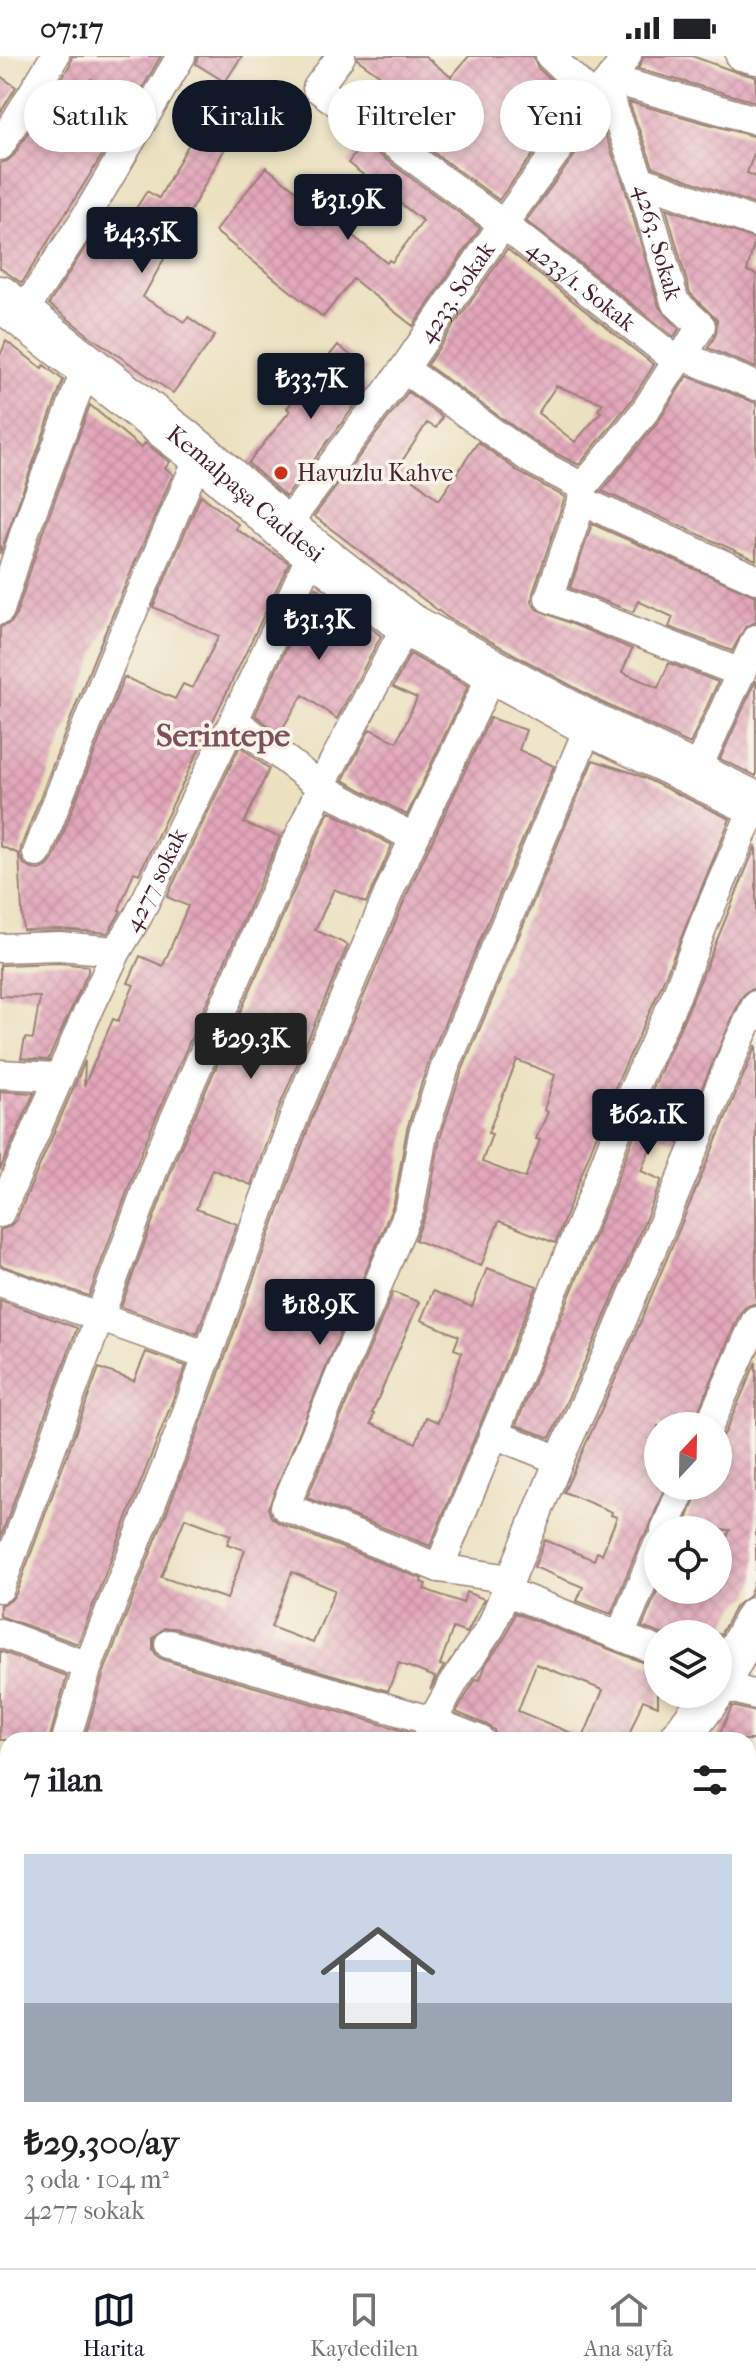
<!DOCTYPE html>
<html lang="tr">
<head>
<meta charset="utf-8">
<style>
	:root { --surface:#fff; --page:#f2f2f2; --text:#202124; --muted:#757577; --line:#e0e0e0; --accent:#111827 }
	body { margin:0; font-family:"IM FELL French Canon",serif; background:var(--page); color:var(--text); height:100vh; display:flex; flex-direction:column; font-size:30px; white-space:nowrap }
	* { box-sizing:border-box; margin:0 }
	p { font-size:26px; color:var(--muted) }
	.icon { flex:none; width:44px; height:44px; fill:none; stroke:currentColor; stroke-width:2; stroke-linecap:round; stroke-linejoin:round }
	.map { position:relative; flex:1; overflow:hidden }
	.details { position:absolute; left:0px; top:1676px; width:756px; height:536px; display:flex; flex-direction:column; background:var(--surface); border-radius:24px 24px 0 0; box-shadow:0 4px 12px #0003 }
	.details>* { flex:none }
	.banner { position:absolute; left:24px; top:24px; width:708px; height:72px; display:flex; gap:16px }
	.needle { width:52px; rotate:22deg }
	.fabs { position:absolute; left:644px; top:1356px; display:grid; gap:16px }
	.fabs a { display:grid; place-items:center; width:88px; height:88px; border-radius:50%; background:var(--surface); box-shadow:0 4px 12px #0003; font-size:40px }
	.price { position:absolute; translate:-50% -68px; padding:0 18px; border-radius:8px; background:var(--accent); color:#fff; font-size:26px; line-height:52px; filter:drop-shadow(0 2px 4px #0008) }
	.price::after { content:''; position:absolute; left:50%; top:48px; width:24px; height:18px; margin-left:-12px; background:inherit; clip-path:polygon(0 0,100% 0,50% 100%) }
	.price.current { background:#222; color:#fff }
	ul { padding:0; list-style:none }
	li { display:grid; align-content:center; gap:16px; height:424px; padding:0 24px }
	li span { display:grid; place-items:center; height:248px; border-radius:0px; color:#555 }
	li>.icon { margin-inline-start:auto }
	span .icon { width:144px; height:144px; fill:#fffc; stroke-width:1 }
	li b { font-size:34px }
	h2 { display:flex; justify-content:space-between; align-items:center; height:96px; padding:0 24px; font-size:34px }
	.chip { padding:0 28px; border-radius:36px; background:var(--surface); box-shadow:0 4px 12px #0003; font-size:28px; line-height:72px }
	.chip.current { background:var(--accent); color:#fff }
	.status { display:flex; justify-content:space-between; align-items:center; height:56px; padding:0 40px; background:var(--surface); direction:ltr }
	.status svg { height:22px; fill:currentColor }
	.tabs { display:flex; justify-content:space-around; align-items:center; height:112px; border-top:2px solid var(--line); background:var(--surface); font-size:22px; color:var(--muted) }
	.tabs a { display:grid; justify-items:center; gap:4px }
	.tabs .current { color:var(--accent) }
	.map>svg:first-child { display:block }
</style>
</head>
<body>
<div class="status"><b>07:17</b><svg viewBox="0 0 49 12"><path d="M0 12V9h3v3zM5 12V6h3v6zM10 12V3h3v9zM15 12V0h3v12zM26 1h20v11H26zM47 4h2v5h-2z"/></svg></div>
<div class="map">
<svg width="756" height="2212" viewBox="0 0 756 2212">
	<defs>
		<pattern id="building-cross-hatch" width="8" height="8" patternUnits="userSpaceOnUse" patternTransform="scale(2)"><rect width="8" height="8" fill="#e2a6ba"/><path d="M0 0l8 8M0 8l8-8" fill="none" stroke="#c38ea0"/></pattern>
	</defs>
	<rect width="100%" height="100%" fill="#f7f3e8"/>
	<filter id="ink" filterUnits="userSpaceOnUse"><feTurbulence type="fractalNoise" baseFrequency=".0125" numOctaves="2"/><feDisplacementMap in="SourceGraphic" scale="16" xChannelSelector="R" yChannelSelector="G"/><feConvolveMatrix kernelMatrix="1 2 1 2 8 2 1 2 1" color-interpolation-filters="sRGB"/></filter>
	<filter id="wash" filterUnits="userSpaceOnUse"><feTurbulence type="fractalNoise" baseFrequency=".006" numOctaves="4" result="noise"/><feDisplacementMap in="SourceGraphic" scale="32" xChannelSelector="R" yChannelSelector="G"/><feGaussianBlur stdDeviation="1.8" result="paint"/><feColorMatrix in="noise" values="0 0 0 0 0 0 0 0 0 0 0 0 0 0 0 0 0 1.4 0 .05"/><feComposite in="paint" operator="in"/></filter>
	<g filter="url(#wash)">
		<rect width="100%" height="100%" fill="#ebe1c0"/>
		<g id="blocks">
			<path fill="url(#building-cross-hatch)" fill-rule="evenodd" d="M72,0H161L132,50L91,23L65,66L106,93L22,227L0,212V107L7,105L14,99L70,9Z
				M198,0H242L225,26L196,8Z
				M358,0H425L451,21L469,0H533L538,12L573,45L499,144L381,58L400,34L357,3Z
				M644,0H692L736,16L756,21V46L638,13Z
				M0,20L16,31L0,57Z
				M629,46L756,81V92L747,117L756,121V149L653,111Z
				M600,65L624,129L659,251L679,273L674,281L526,165Z
				M201,66L230,83L143,241L185,266L188,261L215,280L173,337L91,281L49,248L108,156L126,168L147,135L159,142Z
				M363,87L480,172L413,270L353,223L323,261L215,175L266,111L387,207L389,204L392,206L423,165L348,107Z
				M666,152L755,183L747,215L756,218V312L708,292L716,278L717,264L690,237Z
				M507,193L654,309L631,345L579,409L541,390L427,309ZM556,330L603,347L598,354L601,356L575,386L538,357Z
				M6,285L42,312L44,309L63,324L0,498V300Z
				M338,289L367,313L358,323L368,332L286,441L248,407L290,355L287,352Z
				M687,320L756,347V504L602,435L658,366Z
				M408,336L442,361L436,372L427,367L398,411L439,444L478,386L522,418L565,441L533,537L532,546L536,553L632,593L622,616L658,632L669,607L718,626L690,688L601,646L448,562L314,460Z
				M90,349L141,392L145,387L170,406L165,412L173,418L95,600L21,791L20,800L24,808L32,813L40,814L48,810L53,803L124,621L175,643L183,628L192,632L219,580L153,551L201,439L238,468L236,473L289,507L139,818L134,816L119,854L121,855L108,877L60,873L23,874L19,798L0,790V571L11,567L16,559L41,481Z
				M592,468L756,540V566L746,570L732,595L669,571L673,561L638,545L633,556L570,532Z
				M315,531L320,534L318,537L341,548L381,580L337,663L303,639L279,678L255,659Z
				M410,598L468,630L407,759L343,724L370,673L397,686L417,642L393,631Z
				M756,624V720L720,703Z
				M490,662L526,674L519,694L554,710L429,1004L407,1073L394,1147L268,1452L271,1461L279,1467L422,1523L421,1526L426,1528L424,1533L463,1547L466,1536L484,1543L467,1577L453,1572L440,1609L444,1610L430,1634L435,1621L399,1607L388,1635L174,1572H164L153,1582V1593L157,1600L164,1604L411,1677L410,1684H84L104,1616L196,1381L312,1062L408,836ZM185,1462L231,1479L227,1488L245,1494L227,1543L161,1521ZM292,1516L335,1534L313,1587L271,1571Z
				M240,690L269,713L244,767L280,781L144,1089L89,1240L0,1209V1174L9,1171L16,1164L85,1005L84,1030L113,963L118,965L134,929L128,927L140,900L163,910L188,850L167,841L171,832Z
				M593,704L636,718L730,763L660,933L614,1034L555,1187L499,1165L481,1210L415,1184L427,1155L440,1082L461,1017ZM517,1004L555,1019L544,1054L548,1056L536,1083L540,1084L525,1122L482,1106L492,1078L488,1077Z
				M329,755L392,789L366,847L334,833L315,874L348,889L280,1049L251,1129L212,1113L196,1153L237,1168L197,1278L121,1251L176,1102Z
				M756,789V932L747,935L741,942L678,1087L656,1078L641,1115L662,1124L600,1272L550,1382L516,1369L607,1150L646,1048L691,947Z
				M59,907L88,910V916L48,1004L21,1002L25,982L33,983L40,941L0,940V909Z
				M756,989V1247L747,1250L740,1257L692,1370H658V1430H665L648,1475L642,1482L611,1558L577,1545L583,1531L534,1511L545,1484L594,1504L597,1496L602,1498L617,1461L611,1459L612,1456L564,1436L632,1286Z
				M0,1035L34,1037L0,1114Z
				M487,1212L537,1230L430,1490L307,1442L393,1236L419,1246L372,1357L374,1358L371,1368L416,1387L426,1361L438,1366L462,1296L454,1293L459,1280L421,1264L433,1235L472,1251Z
				M0,1244L77,1272L0,1483Z
				M146,1296L186,1310L78,1588L0,1560V1549L10,1545L16,1538L99,1312L134,1325Z
				M756,1306V1521L749,1540L736,1550L718,1583V1578H661L642,1571L658,1533L718,1534V1503L730,1474H683L700,1430H718V1384L725,1377Z
				M515,1557L658,1612V1650L643,1644L627,1684H497L494,1674L487,1669L456,1656L476,1623L480,1624L486,1608L507,1578ZM536,1608L603,1634L583,1682L518,1655Z
				M0,1595L67,1620L49,1684H0Z
				M732,1650L756,1656V1684H717Z"/>
		</g>
	</g>
	<g filter="url(#ink)">
		<use href="#blocks" fill-opacity="0" stroke="#9a8076" stroke-width="2"/>
		<g fill="none" stroke-linecap="round" stroke-linejoin="round">
			<defs>
				<g id="minor">
					<path id="s1" d="M341,0L317,32L503,168L677,305L683,300"/>
					<path d="M550,0L595,43"/>
					<path d="M740,0L756,4"/>
					<path d="M610,23L756,64"/>
					<path id="s2" d="M605,29L640,124L675,246L701,270L683,300"/>
					<path d="M0,90L55,0"/>
					<path d="M640,124L756,167"/>
					<path d="M22,258L82,167L181,0"/>
					<path d="M683,300L756,330"/>
					<path d="M404,313L532,404L583,431L582,445L549,542L741,617"/>
					<path d="M583,431L645,355L677,305"/>
					<path d="M582,445L756,523"/>
					<path id="s3" d="M284,472L404,313L503,168L627,0"/>
					<path d="M0,554L25,475L86,312"/>
					<path d="M234,664L321,731L414,782"/>
					<path d="M695,718L756,583"/>
					<path d="M37,797L111,607L200,398"/>
					<path d="M0,892L59,890L117,895"/>
					<path d="M0,1018L57,1021"/>
					<path id="s4" d="M0,1157L86,960L117,895L138,860L234,664L314,493"/>
					<path d="M0,1226L208,1300"/>
					<path d="M709,1370L756,1264"/>
					<path d="M559,1404L494,1378L591,1144L630,1041L676,940L704,867L747,767L756,752"/>
					<path d="M665,1474L683,1430"/>
					<path d="M439,1512L494,1378"/>
					<path d="M510,1523L439,1512L285,1451L410,1152L423,1078L445,1011L590,668"/>
					<path d="M0,1532L160,1096L324,724L407,568"/>
					<path d="M505,1535L658,1595"/>
					<path d="M0,1577L88,1610L180,1375L296,1056L392,829L494,614"/>
					<path d="M620,1580L658,1489"/>
					<path d="M169,1588L432,1665L480,1684"/>
					<path d="M720,1629L756,1639"/>
					<path d="M66,1684L88,1610"/>
					<path d="M427,1684L432,1665L455,1624L491,1571L559,1404L616,1279L739,985L756,949"/>
					<path d="M748,1748L756,1752"/>
					<path d="M0,1765L8,1768"/>
					<path d="M748,1828L756,1813"/>
					<path d="M0,1920L8,1921"/>
					<path d="M748,1954L756,1958"/>
					<path d="M748,2137L756,2122"/>
					<path d="M0,2140L8,2145"/>
					<path d="M101,2204L114,2212"/>
					<path d="M669,2204L686,2212"/>
					<path d="M26,2212L31,2204"/>
					<path d="M707,2212L710,2204"/>
				</g>
				<path id="secondary" d="M718,1631L756,1561
					M679,1684L713,1638
					M279,2212L284,2204"/>
				<g id="primary">
					<path id="s5" d="M0,242L200,398L284,472L407,568L590,668L756,748"/>
				</g>
			</defs>
			<use href="#minor" stroke="#9a8076" stroke-width="31"/>
			<use href="#secondary" stroke="#9a8076" stroke-width="43"/>
			<use href="#primary" stroke="#9a8076" stroke-width="47"/>
			<use href="#minor" stroke="#fff" stroke-width="28"/>
			<use href="#secondary" stroke="#fff" stroke-width="40"/>
			<use href="#primary" stroke="#fff" stroke-width="44"/>
		</g>
	</g>
	<circle fill="#c8321e" stroke="#f7f3e8" stroke-width="3" cx="281" cy="417" r="8"/>
	<g text-anchor="middle" stroke-width="7" stroke-linejoin="round" paint-order="stroke">
		<g font-size="24" fill="#4a1f2b" stroke="#f7f3e8">
			<text dy="8" stroke="none"><textPath href="#s2" startOffset="166">4263. Sokak</textPath></text>
			<text dy="8" stroke="none"><textPath href="#s1" startOffset="370">4233/1. Sokak</textPath></text>
			<text dy="8" stroke="none"><textPath href="#s3" startOffset="292">4233. Sokak</textPath></text>
			<text dy="8" stroke="none"><textPath href="#s5" startOffset="314">Kemalpaşa Caddesi</textPath></text>
			<text dy="8" stroke="none"><textPath href="#s4" startOffset="368">4277 sokak</textPath></text>
		</g>
		<g font-size="24" fill="#4a1f2b" stroke="#f7f3e8" text-anchor="start">
			<text x="297" y="425">Havuzlu Kahve</text>
		</g>
		<g font-size="32" font-weight="bold" fill="#7f4e5d" stroke="#f7f3e8">
			<text x="223" y="690">Serintepe</text>
		</g>
	</g>
</svg>
<div class="fabs">
<a><svg class="needle" viewBox="-14 -14 28 28"><path d="M0-13l5 13h-10z" fill="#e53935"/><path d="M0 13l5-13h-10z" fill="#757577"/></svg></a>
<a><svg class="icon" aria-label="locate" viewBox="0 0 24 24"><circle cx="12" cy="12" r="6"/><path d="M12 2v4M12 18v4M2 12h4M18 12h4"/></svg></a>
<a><svg class="icon" aria-label="layers" viewBox="0 0 24 24"><path d="M12 4l9 5-9 5-9-5zM3 14l9 5 9-5"/></svg></a>
</div>
<b class="price" style="left:348px;top:186px">₺31.9K</b>
<b class="price" style="left:142px;top:219px">₺43.5K</b>
<b class="price" style="left:311px;top:365px">₺33.7K</b>
<b class="price" style="left:319px;top:606px">₺31.3K</b>
<b class="price current" style="left:251px;top:1025px">₺29.3K</b>
<b class="price" style="left:648px;top:1101px">₺62.1K</b>
<b class="price" style="left:320px;top:1291px">₺18.9K</b>
<div class="banner">
<a class="chip">Satılık</a>
<a class="chip current">Kiralık</a>
<a class="chip">Filtreler</a>
<a class="chip">Yeni</a>
</div>
<section class="details">
<h2>7 ilan<svg class="icon" aria-label="filters" viewBox="0 0 24 24"><path d="M4 7h16M4 17h16"/><circle cx="9" cy="7" r="2"/><circle cx="15" cy="17" r="2"/></svg></h2>
<ul>
<li><span style="background:linear-gradient(#c9d6e8 60%,#9aa5b1 0)"><svg class="icon" aria-label="home" viewBox="0 0 24 24"><path d="M3 11l9-7 9 7M6 9v11h12V9"/></svg></span><div><b>₺29,300/ay</b><p>3 oda · 104 m²</p><p>4277 sokak</p></div></li>
</ul>
</section>
</div>
<nav class="tabs">
<a class="current"><svg class="icon" aria-label="map" viewBox="0 0 24 24"><path d="M3 6l6-2 6 2 6-2v14l-6 2-6-2-6 2zM9 4v14M15 6v14"/></svg>Harita</a>
<a><svg class="icon" aria-label="saved" viewBox="0 0 24 24"><path d="M7 4h10v16l-5-4-5 4z"/></svg>Kaydedilen</a>
<a><svg class="icon" aria-label="home" viewBox="0 0 24 24"><path d="M3 11l9-7 9 7M6 9v11h12V9"/></svg>Ana sayfa</a>
</nav>
</body>
</html>
